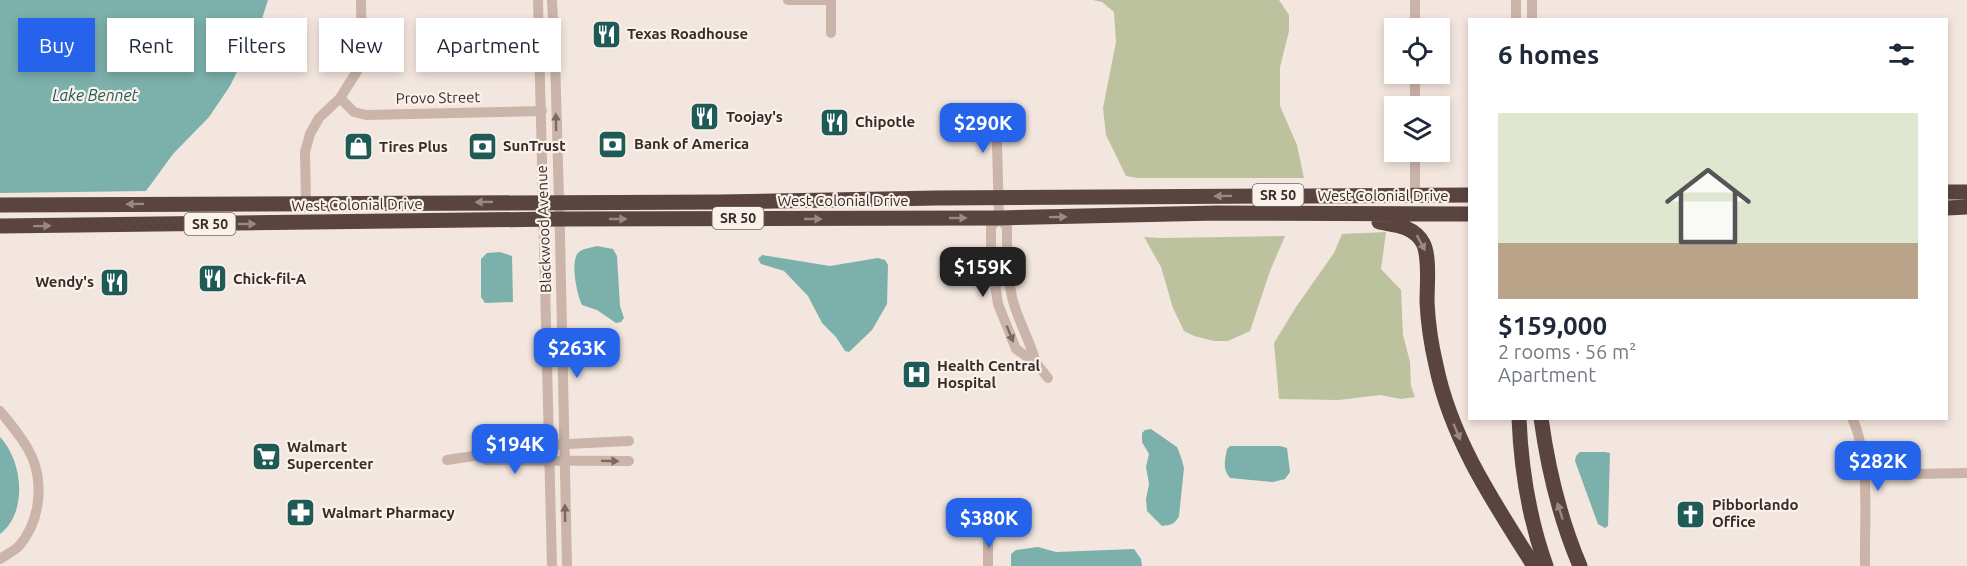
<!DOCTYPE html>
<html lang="en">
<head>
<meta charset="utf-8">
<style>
	:root { --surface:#fff; --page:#f6f6f7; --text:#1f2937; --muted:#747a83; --accent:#2563eb }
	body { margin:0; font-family:Ubuntu,sans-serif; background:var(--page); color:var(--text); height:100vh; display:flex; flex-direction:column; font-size:22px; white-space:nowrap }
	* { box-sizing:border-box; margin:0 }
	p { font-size:20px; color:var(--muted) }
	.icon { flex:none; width:33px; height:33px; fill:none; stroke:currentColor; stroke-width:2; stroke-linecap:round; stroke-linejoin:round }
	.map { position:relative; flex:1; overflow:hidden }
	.sheet { position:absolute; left:1468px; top:18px; width:480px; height:402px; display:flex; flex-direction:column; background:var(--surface); border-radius:0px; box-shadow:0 3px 9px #0003 }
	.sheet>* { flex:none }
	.banner { position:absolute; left:18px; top:18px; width:570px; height:54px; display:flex; gap:12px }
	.tools { position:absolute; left:1384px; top:18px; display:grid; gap:12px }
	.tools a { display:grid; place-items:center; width:66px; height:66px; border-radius:0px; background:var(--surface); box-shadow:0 3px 9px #0003; font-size:30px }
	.price { position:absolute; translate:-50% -51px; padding:0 14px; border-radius:12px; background:var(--accent); color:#fff; font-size:20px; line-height:39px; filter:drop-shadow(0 2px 3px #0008) }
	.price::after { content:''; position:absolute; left:50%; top:36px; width:18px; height:14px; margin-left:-9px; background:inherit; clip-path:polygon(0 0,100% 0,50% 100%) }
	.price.on { background:#222; color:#fff }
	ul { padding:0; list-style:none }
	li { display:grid; align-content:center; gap:12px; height:318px; padding:0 30px }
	li span { display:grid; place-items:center; height:186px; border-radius:0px; color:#555 }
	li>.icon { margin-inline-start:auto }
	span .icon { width:108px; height:108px; fill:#fffc; stroke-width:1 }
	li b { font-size:26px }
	h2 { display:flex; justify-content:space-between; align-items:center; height:72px; padding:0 30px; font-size:26px }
	.tag { padding:0 21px; border-radius:0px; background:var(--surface); box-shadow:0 3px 9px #0003; font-size:21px; line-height:54px }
	.tag.on { background:var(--accent); color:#fff }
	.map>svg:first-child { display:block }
</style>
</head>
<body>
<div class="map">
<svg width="1967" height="566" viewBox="0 0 1967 566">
	<rect width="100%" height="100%" fill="#f3e6de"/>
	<path fill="#bbc29d" d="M1093,0H1279L1289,15V31L1280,67V106L1297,145L1304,178H1137L1126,176L1106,135L1103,108L1116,42L1114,12L1102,2Z
		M1386,232L1381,269L1401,290L1403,335L1410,362L1411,386L1415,397L1401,399L1380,395L1339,400L1279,399L1274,343L1296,307L1334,253L1342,234Z
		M1285,236L1270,271L1250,331L1228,341H1214L1194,336L1184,331L1173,308L1161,267L1144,237L1161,238Z"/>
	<path fill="#7cb0ab" d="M0,0H268L260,25L230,86L209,117L173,154L146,191L0,193Z
		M597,246L613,249L617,256L620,306L624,318L621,322L616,323L597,310L582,305C577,295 570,262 578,253C583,248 591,248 597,246Z
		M500,252L512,256L513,302L485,303L481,297V259L487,253Z
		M762,255L830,266L878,258L885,260L888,265L887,304L872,330L849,352L845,351L836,337L822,323L808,296L784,271L761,264L758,259Z
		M1151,429L1177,447L1181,457L1184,468L1179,516C1175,524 1171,525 1162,526L1147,511L1146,499L1149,484L1146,467L1149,454L1142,442V433L1145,430Z
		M0,437C23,461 28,513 0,534Z
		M1230,446H1280L1287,448L1290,472L1285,479L1273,482L1230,478C1222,469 1225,460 1227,449Z
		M1580,452H1605L1610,453L1608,526L1605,528L1598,524L1575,461L1576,456Z
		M1038,547L1056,552L1134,549L1141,559L1142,566H1011V554L1016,550Z"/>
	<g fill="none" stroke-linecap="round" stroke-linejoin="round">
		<path stroke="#cbb4a9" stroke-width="10" d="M538,0L552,566
			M552,0L555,57L560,236L567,566
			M788,0H831
			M831,0V33
			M1415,0V28
			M1516,0V20
			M1532,0V20
			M1415,74V106
			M340,98L354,112L366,115L542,111
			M996,108L999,218L1007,227C1007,251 1007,274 1012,297C1017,319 1030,340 1036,363
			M1415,152V195
			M306,203L305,152L310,134L319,118L340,98L359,68L362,54L361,0
			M999,218L991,227V256L998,304L1016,349L1036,363L1048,378
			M0,411C12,426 27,443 34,462C43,489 39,523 19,546C14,551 6,555 0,559
			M1852,418C1871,457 1864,523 1865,566
			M447,460L547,445L629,441
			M486,460L629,461
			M1864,475L1967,473
			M988,519V522L984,524V533L988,535L991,533V524L988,522
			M988,566V535"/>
		<path stroke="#594440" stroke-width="15" d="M1947,192H1967
			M0,205L720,202L937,198L1470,195
			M1947,208L1967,207
			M1379,222C1395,225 1414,226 1423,243C1430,256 1427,286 1427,302C1428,323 1431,344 1436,365C1451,439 1494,503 1534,566
			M0,226L559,219L999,218L1217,213L1470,214
			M1519,418C1521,470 1529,518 1546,566
			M1541,418C1548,469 1560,519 1580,566"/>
	</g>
	<defs><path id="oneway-solid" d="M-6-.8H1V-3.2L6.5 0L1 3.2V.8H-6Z" transform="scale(1.5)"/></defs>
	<g fill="#7a6963">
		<use href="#oneway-solid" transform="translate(556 122) rotate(-91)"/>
		<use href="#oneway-solid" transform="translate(1010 334) rotate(68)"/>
		<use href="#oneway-solid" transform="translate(610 461) rotate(1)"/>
		<use href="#oneway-solid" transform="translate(565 513) rotate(-91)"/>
	</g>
	<g fill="#998984">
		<use href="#oneway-solid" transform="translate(1223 196) rotate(179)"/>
		<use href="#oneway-solid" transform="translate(484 202) rotate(179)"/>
		<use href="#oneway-solid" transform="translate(135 204) rotate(179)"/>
		<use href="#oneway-solid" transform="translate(1058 217) rotate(-1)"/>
		<use href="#oneway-solid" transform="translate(958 218)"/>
		<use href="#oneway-solid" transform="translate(618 219)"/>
		<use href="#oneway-solid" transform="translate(813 219)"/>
		<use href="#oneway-solid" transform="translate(247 224)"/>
		<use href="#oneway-solid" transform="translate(42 226) rotate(-1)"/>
		<use href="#oneway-solid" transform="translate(1421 243) rotate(62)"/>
		<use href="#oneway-solid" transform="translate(1457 432) rotate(67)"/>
		<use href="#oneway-solid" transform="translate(1560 511) rotate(-108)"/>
	</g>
	<defs>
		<symbol id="restaurant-square" viewBox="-11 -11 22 22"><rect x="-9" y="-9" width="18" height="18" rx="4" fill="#1e5b56" stroke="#faf1ea"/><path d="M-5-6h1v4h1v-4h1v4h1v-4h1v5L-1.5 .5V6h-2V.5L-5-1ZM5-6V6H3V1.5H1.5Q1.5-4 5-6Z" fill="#fff"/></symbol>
		<symbol id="bank-square" viewBox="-11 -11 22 22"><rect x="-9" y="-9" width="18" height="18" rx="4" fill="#1e5b56" stroke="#faf1ea"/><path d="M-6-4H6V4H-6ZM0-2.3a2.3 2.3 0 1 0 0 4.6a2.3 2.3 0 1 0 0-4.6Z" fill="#fff"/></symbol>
		<symbol id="shop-square" viewBox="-11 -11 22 22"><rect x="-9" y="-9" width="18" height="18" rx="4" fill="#1e5b56" stroke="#faf1ea"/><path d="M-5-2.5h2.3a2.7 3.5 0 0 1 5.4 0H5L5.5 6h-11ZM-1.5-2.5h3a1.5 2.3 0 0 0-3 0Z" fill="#fff"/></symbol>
		<symbol id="hospital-square" viewBox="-11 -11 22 22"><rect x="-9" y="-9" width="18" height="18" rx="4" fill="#1e5b56" stroke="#faf1ea"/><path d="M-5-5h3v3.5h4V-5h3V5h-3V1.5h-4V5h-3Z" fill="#fff"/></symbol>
		<symbol id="supermarket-square" viewBox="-11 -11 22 22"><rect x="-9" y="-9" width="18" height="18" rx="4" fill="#1e5b56" stroke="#faf1ea"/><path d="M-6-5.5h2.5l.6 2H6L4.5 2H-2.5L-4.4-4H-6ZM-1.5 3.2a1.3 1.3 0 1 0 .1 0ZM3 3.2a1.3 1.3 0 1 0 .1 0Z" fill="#fff"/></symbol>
		<symbol id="pharmacy-square" viewBox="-11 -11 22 22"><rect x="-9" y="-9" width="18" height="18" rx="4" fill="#1e5b56" stroke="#faf1ea"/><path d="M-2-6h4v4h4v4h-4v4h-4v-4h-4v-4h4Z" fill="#fff"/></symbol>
		<symbol id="church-square" viewBox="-11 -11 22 22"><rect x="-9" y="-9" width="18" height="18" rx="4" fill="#1e5b56" stroke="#faf1ea"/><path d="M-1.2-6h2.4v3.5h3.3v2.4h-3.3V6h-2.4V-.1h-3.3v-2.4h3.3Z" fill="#fff"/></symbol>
	</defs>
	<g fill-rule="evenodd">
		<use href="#restaurant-square" x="590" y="18" width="33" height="33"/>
		<use href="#restaurant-square" x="688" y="100" width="33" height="33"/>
		<use href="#restaurant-square" x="818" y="106" width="33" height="33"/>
		<use href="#bank-square" x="596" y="128" width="33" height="33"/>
		<use href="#bank-square" x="466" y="130" width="33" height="33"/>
		<use href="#shop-square" x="342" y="130" width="33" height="33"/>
		<use href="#restaurant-square" x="196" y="262" width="33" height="33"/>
		<use href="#restaurant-square" x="98" y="266" width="33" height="33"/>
		<use href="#hospital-square" x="900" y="358" width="33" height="33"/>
		<use href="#supermarket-square" x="250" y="440" width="33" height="33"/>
		<use href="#pharmacy-square" x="284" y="496" width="33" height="33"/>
		<use href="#church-square" x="1674" y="498" width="33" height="33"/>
	</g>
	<g text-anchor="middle" stroke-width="4.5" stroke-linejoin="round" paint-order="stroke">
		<g fill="#faf1ea" stroke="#726763" stroke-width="1.5">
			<rect x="1252.5" y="184" width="51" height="22" rx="4.5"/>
			<rect x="712.5" y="207" width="51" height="22" rx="4.5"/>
			<rect x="184.5" y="213" width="51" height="22" rx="4.5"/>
		</g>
		<g font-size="14" font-weight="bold" fill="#382c29">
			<text x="1278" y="200">SR 50</text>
			<text x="738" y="223">SR 50</text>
			<text x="210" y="229">SR 50</text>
		</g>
		<g font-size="15" font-weight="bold" fill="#382c29" stroke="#faf1ea" text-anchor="start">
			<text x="627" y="39">Texas Roadhouse</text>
			<text x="726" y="122">Toojay's</text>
			<text x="855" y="127">Chipotle</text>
			<text x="634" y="149">Bank of America</text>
			<text x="503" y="151">SunTrust</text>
			<text x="379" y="152">Tires Plus</text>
			<text x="233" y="284">Chick-fil-A</text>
			<text x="94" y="287" text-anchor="end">Wendy's</text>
			<text x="937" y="371">Health Central<tspan x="937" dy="17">Hospital</tspan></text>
			<text x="287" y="452">Walmart<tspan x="287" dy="17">Supercenter</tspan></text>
			<text x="1712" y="510">Pibborlando<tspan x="1712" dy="17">Office</tspan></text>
			<text x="322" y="518">Walmart Pharmacy</text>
		</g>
		<g font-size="15" fill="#382c29" stroke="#faf1ea">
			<text transform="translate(438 98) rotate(-1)" y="5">Provo Street</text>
			<text x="1383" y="201">West Colonial Drive</text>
			<text x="843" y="206">West Colonial Drive</text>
			<text transform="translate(357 205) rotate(-1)" y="5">West Colonial Drive</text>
			<text transform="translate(544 229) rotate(-92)" y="5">Blackwood Avenue</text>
		</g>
		<g font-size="16" font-style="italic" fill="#1e5b56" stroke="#faf1ea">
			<text x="95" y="101">Lake Bennet</text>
		</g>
	</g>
</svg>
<div class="tools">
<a><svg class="icon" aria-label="locate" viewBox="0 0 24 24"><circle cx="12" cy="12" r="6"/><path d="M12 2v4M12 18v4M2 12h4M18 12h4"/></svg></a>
<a><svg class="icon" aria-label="layers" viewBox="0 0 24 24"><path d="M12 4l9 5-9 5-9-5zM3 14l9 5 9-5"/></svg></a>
</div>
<b class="price" style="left:983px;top:154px">$290K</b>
<b class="price on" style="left:983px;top:298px">$159K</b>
<b class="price" style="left:577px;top:379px">$263K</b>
<b class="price" style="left:515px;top:475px">$194K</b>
<b class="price" style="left:1878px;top:492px">$282K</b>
<b class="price" style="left:989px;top:549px">$380K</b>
<div class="banner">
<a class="tag on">Buy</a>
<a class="tag">Rent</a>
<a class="tag">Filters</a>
<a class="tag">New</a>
<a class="tag">Apartment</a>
</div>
<section class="sheet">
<h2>6 homes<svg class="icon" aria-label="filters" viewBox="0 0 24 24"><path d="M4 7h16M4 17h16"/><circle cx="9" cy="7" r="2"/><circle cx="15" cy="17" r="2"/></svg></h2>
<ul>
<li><span style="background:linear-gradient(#dfe7d0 70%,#b9a48a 0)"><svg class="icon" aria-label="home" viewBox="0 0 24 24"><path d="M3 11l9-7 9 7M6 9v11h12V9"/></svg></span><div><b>$159,000</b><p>2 rooms · 56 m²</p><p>Apartment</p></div></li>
</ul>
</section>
</div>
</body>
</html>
